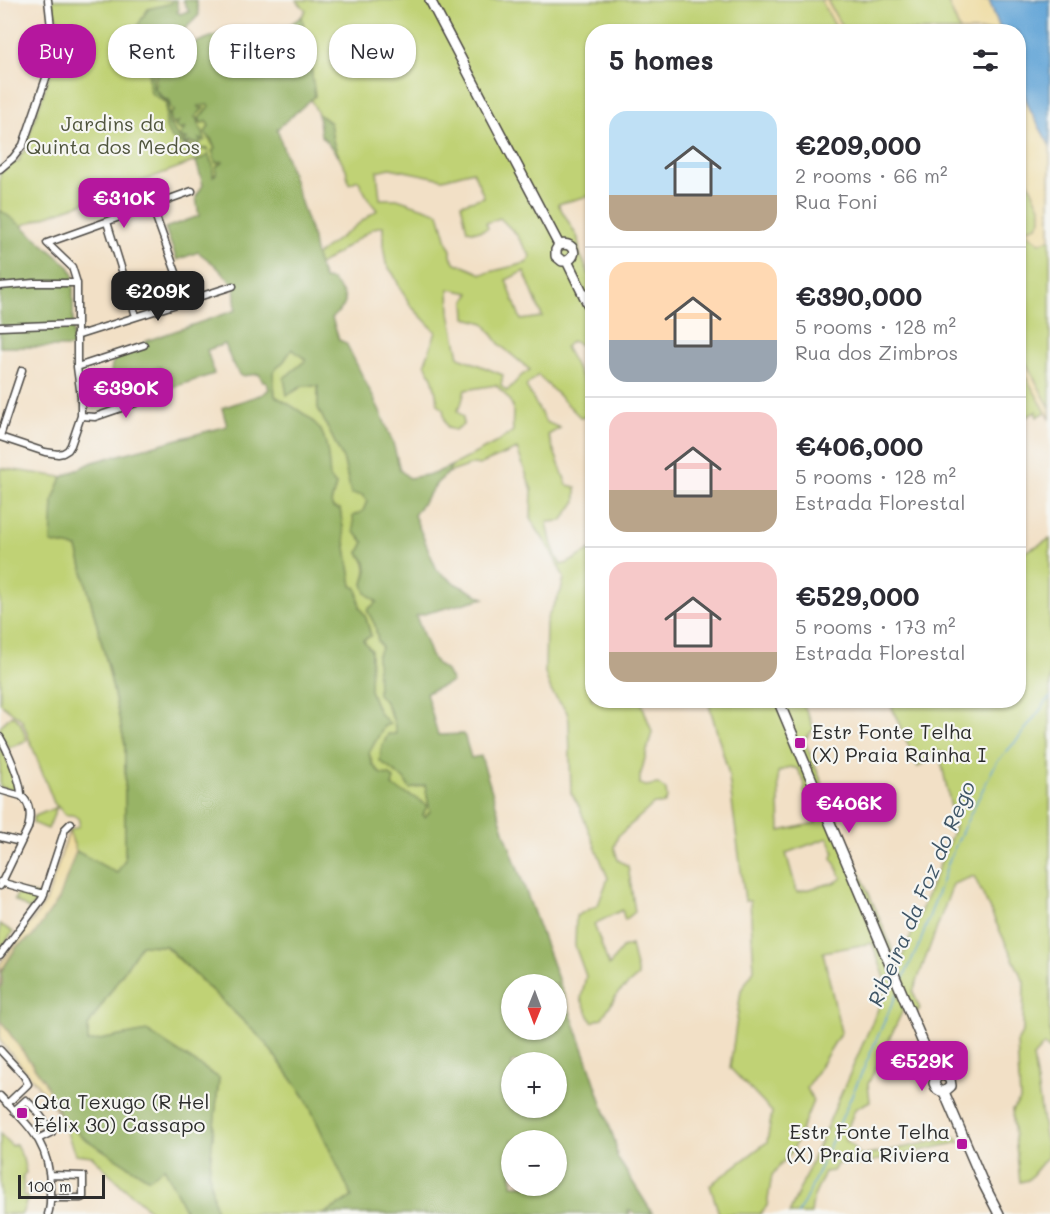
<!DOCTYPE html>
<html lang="en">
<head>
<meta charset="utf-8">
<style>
	:root { --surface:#fff; --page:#f7f7f7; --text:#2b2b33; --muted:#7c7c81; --line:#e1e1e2; --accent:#b5179e }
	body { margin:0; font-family:Mali,sans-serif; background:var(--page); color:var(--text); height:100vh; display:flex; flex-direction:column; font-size:22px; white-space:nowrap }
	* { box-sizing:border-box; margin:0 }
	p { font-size:20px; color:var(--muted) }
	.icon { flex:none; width:33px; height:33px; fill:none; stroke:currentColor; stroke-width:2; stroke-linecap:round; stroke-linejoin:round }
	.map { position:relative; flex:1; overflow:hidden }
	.details { position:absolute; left:585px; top:24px; width:441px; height:684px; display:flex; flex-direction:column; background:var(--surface); border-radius:24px; box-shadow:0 2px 4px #0004 }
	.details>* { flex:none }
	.banner { position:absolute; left:18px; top:24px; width:477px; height:54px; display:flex; gap:12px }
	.needle { width:39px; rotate:181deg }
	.fabs { position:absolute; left:501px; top:974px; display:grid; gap:12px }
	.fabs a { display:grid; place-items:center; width:66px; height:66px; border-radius:50%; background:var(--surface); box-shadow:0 2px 4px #0004; font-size:30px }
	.scale { position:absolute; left:18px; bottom:15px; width:87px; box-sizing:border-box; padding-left:6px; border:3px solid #2b2b2b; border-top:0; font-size:16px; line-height:21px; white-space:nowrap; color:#2b2b2b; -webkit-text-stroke:4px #f6f6f2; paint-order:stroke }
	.price { position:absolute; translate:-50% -51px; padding:0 14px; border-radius:12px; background:var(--accent); color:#fff; font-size:20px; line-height:39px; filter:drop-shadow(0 2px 3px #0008) }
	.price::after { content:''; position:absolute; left:50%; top:36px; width:18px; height:14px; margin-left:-9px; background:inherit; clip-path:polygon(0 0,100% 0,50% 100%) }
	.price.active { background:#222; color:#fff }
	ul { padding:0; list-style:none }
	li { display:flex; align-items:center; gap:18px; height:150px; padding:0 24px }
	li+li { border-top:2px solid var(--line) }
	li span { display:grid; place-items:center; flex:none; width:168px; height:120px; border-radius:18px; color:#555 }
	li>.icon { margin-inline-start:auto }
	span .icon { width:72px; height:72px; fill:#fffc; stroke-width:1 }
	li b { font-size:26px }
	h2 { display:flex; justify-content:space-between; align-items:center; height:72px; padding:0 24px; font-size:26px }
	.pill { padding:0 21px; border-radius:24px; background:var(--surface); box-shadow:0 2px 4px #0004; font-size:21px; line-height:54px }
	.pill.active { background:var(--accent); color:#fff }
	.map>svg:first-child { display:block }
</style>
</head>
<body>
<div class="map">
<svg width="1050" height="1214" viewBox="0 0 1050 1214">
	<rect width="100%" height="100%" fill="#f6f6f2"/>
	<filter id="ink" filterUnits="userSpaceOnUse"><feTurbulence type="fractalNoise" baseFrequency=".0167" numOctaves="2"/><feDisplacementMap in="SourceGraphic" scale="12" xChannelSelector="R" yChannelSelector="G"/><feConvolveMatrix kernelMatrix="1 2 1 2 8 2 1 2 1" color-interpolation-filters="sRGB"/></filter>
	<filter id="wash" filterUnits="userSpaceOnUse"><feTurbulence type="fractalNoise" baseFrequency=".008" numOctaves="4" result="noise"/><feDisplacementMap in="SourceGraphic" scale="24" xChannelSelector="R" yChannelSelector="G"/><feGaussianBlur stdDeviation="1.35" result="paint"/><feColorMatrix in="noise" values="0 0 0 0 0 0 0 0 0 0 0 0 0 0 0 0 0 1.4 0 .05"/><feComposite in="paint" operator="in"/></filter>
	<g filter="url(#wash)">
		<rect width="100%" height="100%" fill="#f2e0c6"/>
		<path fill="#c0d275" stroke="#767e50" stroke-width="1.5" fill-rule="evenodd" d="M51,0H172L173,3L135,31L137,51L149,62V84L158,98L166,103V127L187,148H195L182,142L169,124L168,100H164L153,88C153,75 153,66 145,56L154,66L165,65L170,73L157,80L155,89C170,101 175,104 172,125L179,121L178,124L180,130L187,126L180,135L182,139H187L189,143L198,145L201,143L195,137L205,140L202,130L200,129L198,120L195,117L202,110L198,106L200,105H208L209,107L199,119L200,122L206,121L209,126L206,131L212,139L210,140L215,149L212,151L217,163L221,161L223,162L218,165L219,175L212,176L211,162L209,156L21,226L0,210V173L12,163L18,162L20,159V155L29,147L26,145L56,56L55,28L58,21L55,13L53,12Z
			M296,0H821L838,31L592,32V195L558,204L578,238L580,254L592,280V362L584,346L572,341L565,347L587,387L592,384V415L581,418L538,375L526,386L546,422L560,428L548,435L567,485L576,487V501L562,521L547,522C550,538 552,551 561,565L568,563L592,549V700L641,701L652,732L640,777V784L646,786L658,784L666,790L667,798L664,804H654L618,836L614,847L618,860L628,866L635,912L625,920L622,910L594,924L609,966L622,948L631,945L638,976L618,993L602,1018L592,1022L581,999L586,976L575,946L576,916L598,905L608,878L578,804L571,793L569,721L567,712L551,691L545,673L546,623L548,616L561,591L564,578L551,551L531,520L532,490L517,449L479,465L474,464L448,473L451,466L497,442L513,431C512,423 513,417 513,410C512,400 503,393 496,385L465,390L461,405L457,411L463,417V425L455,430L448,428L445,422L443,409L438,404L433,380L425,363L436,332L411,306L400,288L394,275L386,264L383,245V226L374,228L318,266L315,256L377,210L369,200L358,180L349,184L346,169L339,157L333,141L330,123L318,114L311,100L315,96L295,43L304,30L302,16L306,10ZM390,168L443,179L473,171L484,197L461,204L467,230C475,232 480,232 488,228L486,223L500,218L516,234L531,257L526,263L482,274L454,262L451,256V250L448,245L439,213L397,199H380L377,171ZM524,271L542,316V317L521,320L506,280ZM449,289L470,293L465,301L466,318L484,323L500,345L530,370L522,375L507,391L501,386L503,375L459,357L450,313Z
			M827,0H947L960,31H844Z
			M165,43H170L162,52L160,57L169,53L178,58C170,63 158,64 155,54L149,52L162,46Z
			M1018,162C1025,174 1046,207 1041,220C1039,227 1031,228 1025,230L1039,243L1050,239V408L1019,350Z
			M292,349L306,360L284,378L288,395L303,386H318V408L344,461L351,493L362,495L367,501L363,511L364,542L359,553C368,566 367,569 363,584L377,602L367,610L375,625L378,641L382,647L383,699L395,723L396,735L380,761L404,779L410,789L425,785L430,811L425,817L423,815L427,805C418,796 398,796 392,785C390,782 391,779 390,775L381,774L373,765L369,753L384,726L389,724L379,713L370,690L371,650L363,640L371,635L366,618L360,607L357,589L352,586L340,509L333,508L331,503L336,485L330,479L326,446L320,429L303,413L275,396L273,372L284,361Z
			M1018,369L1023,377L1027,379L1046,412L1037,417L1036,414L1037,411L1019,421Z
			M0,468L62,477L53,500L77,548L108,667L125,745V860L117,874L76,851L69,831L78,827C82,818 75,814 66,815L54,803L22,720L0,703Z
			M1050,539V1050L1044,1045L1033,1057L1048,1156L1028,1180L1020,1182L1012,1110L1020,1100L1017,1042L1023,1031L1024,982L974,876L953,884L913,992L920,1009L912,1016L906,1005L903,1010L868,1084L870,1101L855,1109L844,1138L862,1156L957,1137L960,1142L856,1165L838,1163L833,1171L825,1172L813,1199L811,1214H789L888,986L872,943L823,952L841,1032L807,1088L813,1101L793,1150L772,1175L767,1206L760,1214H719L710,1185L767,1142L772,1112L730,1068L741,990L754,970L750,901H745L728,771L708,701H802L814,729L804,740L899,965L955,827L939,751L918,767L889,701L1018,700L1019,555ZM790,767L798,769L805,785L804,792L816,823L780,831L778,772ZM828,838L834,851L832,858L842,878L836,882L797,892L786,853Z
			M12,715L20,722L27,740L9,748L0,732V726Z
			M1,745L18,789L17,791L0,787V746Z
			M57,807L48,829L33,823V817Z
			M19,891L37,895L38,899L30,910L14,900Z
			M0,924L13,932L0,949Z
			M141,945L165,946L264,1041L305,1097L352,1197L324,1214H220L215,1209L209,1173L219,1078L88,1043V1026Z
			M61,1117L82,1137L164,1167L187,1214H154L122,1186L92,1156L75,1154Z
			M0,1134L12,1146L16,1144L23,1159L26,1173L23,1175V1196L28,1197L22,1214H0Z"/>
		<path fill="#98b466" stroke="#627048" stroke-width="1.5" fill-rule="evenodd" d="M172,0H177V6L179,9L177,12L181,14L185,12H189L183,0H196L199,15L181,33L178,49L225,32L241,60L302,16L304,30L295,43L311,68L315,96L277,129L313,239C314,254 318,265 324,279L332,280C337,287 350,297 343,307C340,311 335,314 332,318L339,340L346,343L380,411L393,443L400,470L409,478L433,474L451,466L448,473L437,483L414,515L437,570L456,584L484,598L416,616L431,656L437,664L446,671L452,682L426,693L438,735L464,734L471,758L481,756L505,834L585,1053L615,1142L617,1157L653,1214H635L634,1212L628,1210L630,1214H324L352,1197L305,1097L264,1041L166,946L141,945L88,1026V1042L147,1031L219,1078L209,1173L215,1209L220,1214H187L164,1167L149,1179L82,1137L61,1117L44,1081L0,1020V989L2,983L1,972L17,946L33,936L59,899L76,851L117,873L125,860V745L108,667L77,548L51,543L53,500L62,477L93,462L227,426L222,408L263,394L269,389L266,381L263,382L259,374L241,376L232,363L225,344L207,350L214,374L167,389L160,367L137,375L144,397L121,405C117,391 103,367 118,356C123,352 138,349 145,347L146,341L236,310L234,285L215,265L198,252L177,260L165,228L199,216L196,197L203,185L196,161L209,155L207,150C192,148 171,146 166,128C165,120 166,111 166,103L151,93L149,84V63C145,59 141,56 138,52C127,37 140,22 148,9L172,3ZM150,61L155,71L163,70L165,67V70L168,72L156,74L155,89L164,99L169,100L170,107L174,111L170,114L172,125L178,122L175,127L180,130L186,127L180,135L182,139H187L184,141L187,145L189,142L200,144L201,143L199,139L204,141L205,140L202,130L200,129L198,120L195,117L204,108H200L198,106L208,105L209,107L199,118L202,124L206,121L209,126L205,133L210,138L209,139H211L215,149L212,151L214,155L213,157L216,163L221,161L223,162L216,167V174L213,176V164L211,162L207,148L202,149L200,147L196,148L188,146L182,142L169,124L168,101L164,100L153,88V71ZM292,349L306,360L284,378L287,395L303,386H318V408L344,461L351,494L362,495L367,501L363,511L353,516L354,532L364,542L359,553L366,563L367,570L363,584L366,593L377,602L367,610L375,625L378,641L382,647L377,655L378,694C389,704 395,721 396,734H388L381,749L380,761L404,779L410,789L425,785L430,811L425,817L423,815L427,806C418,796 403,794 392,786L394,779L390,775L381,774L373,765L369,753L384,726L390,724L379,713L370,690L371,650L363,640L371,636L366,618L360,607L357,588L352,586L340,509L333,508L331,503L336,485L330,479C329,465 328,441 320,429C311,416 288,404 275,396L273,372L284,361ZM512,984H556V1029H512ZM512,1062H556V1107H512ZM512,1140H556V1185H512Z
			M318,114L330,123L333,141L339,157L321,135Z
			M0,210L22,226L64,262L69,267L73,274V347H0Z"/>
		<path fill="#eeda9e" stroke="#8c8264" stroke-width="1.5" d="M821,0H827L844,31H838Z
			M947,0H989L1001,31H960Z
			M1018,80L1030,110L1050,146V239L1039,243L1024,230L1037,226L1041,220V209L1019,162Z
			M1019,350L1050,408V419L1027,379C1016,374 1018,361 1019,350Z
			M69,831L76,851L59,899L33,936L17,946L1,971L2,983L0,989V964L46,902Z
			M0,1020L44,1081L61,1117L36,1083L0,1041Z"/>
		<path fill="#63a5d7" stroke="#476881" stroke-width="1.5" d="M989,0H1050V146L1030,110L1019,80L1018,32L1001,31Z"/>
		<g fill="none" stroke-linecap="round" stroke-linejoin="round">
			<path stroke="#63a5d7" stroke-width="1.5" d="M901,983L920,943L950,858L965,825L996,763L1018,739L1050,697
				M798,1214L810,1190L897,993"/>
		</g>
	</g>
	<g filter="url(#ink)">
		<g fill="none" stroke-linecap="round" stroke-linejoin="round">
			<defs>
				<path id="minor" d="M0,169L13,158L23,145L54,55L48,0
					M152,206L186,300
					M107,222L136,316
					M0,286L34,283H77
					M0,327L76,324
					M76,336L233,286
					M77,367L144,345
					M81,416L95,417L168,392
					M0,436L22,370
					M0,437L45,452L58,454L63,453L68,450L71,445L81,416V397L77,367V283L72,267L47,243L192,191
					M0,737C7,749 22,783 21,796C31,803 31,817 28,828L0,886
					M0,790L21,796
					M0,837L21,842
					M0,882L44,894
					M0,955L42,899L65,829L71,823
					M0,1050L24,1076L28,1084L7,1104
					M0,1096C30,1127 51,1144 50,1190C50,1199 51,1206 48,1214
					M14,1111L26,1100L37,1111L52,1132L38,1139
					M50,1198H81L83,1197V1176L50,1175"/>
				<path id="secondary" d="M430,0L559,245
					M559,245C572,241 580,254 567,261
					M559,245L556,250V256L562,261H567
					M567,261L592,312
					M778,700L937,1076
					M937,1076L944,1075L950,1079L951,1086L944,1092
					M937,1076L934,1083C936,1089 938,1091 944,1092
					M944,1092L983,1183L999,1214"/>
			</defs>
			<use href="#minor" stroke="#494642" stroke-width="9"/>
			<use href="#secondary" stroke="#494642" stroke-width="12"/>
			<use href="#minor" stroke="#fff" stroke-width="6"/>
			<use href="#secondary" stroke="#fff" stroke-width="9"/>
		</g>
	</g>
	<g fill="#b5179e" stroke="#f6f6f2" stroke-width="2">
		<rect x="794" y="737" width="12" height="12" rx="3"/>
		<rect x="16" y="1107" width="12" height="12" rx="3"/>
		<rect x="956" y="1138" width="12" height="12" rx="3"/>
	</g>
	<g text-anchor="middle" stroke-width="4.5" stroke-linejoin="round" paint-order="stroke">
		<g font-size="20" fill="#50553e" stroke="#f6f6f2">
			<text x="113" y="131">Jardins da<tspan x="113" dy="23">Quinta dos Medos</tspan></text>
		</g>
		<g font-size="20" fill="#2b2b2b" stroke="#f6f6f2" text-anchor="start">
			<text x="812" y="739">Estr Fonte Telha<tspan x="812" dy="23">(X) Praia Rainha I</tspan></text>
			<text x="34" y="1109">Qta Texugo (R Hel<tspan x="34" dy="23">Félix 30) Cassapo</tspan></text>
			<text x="950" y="1139" text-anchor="end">Estr Fonte Telha<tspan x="950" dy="23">(X) Praia Riviera</tspan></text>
		</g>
		<g font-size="21" font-style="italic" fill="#3f5667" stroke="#f6f6f2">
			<text transform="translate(922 894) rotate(-67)" y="7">Ribeira da Foz do Rego</text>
		</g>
	</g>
</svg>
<div class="fabs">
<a><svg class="needle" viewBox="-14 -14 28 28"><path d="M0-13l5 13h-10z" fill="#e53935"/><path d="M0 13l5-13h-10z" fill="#7c7c81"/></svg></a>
<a>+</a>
<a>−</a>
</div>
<div class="scale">100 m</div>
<b class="price" style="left:124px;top:229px">€310K</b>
<b class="price active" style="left:158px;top:322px">€209K</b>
<b class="price" style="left:126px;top:419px">€390K</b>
<b class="price" style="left:849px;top:834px">€406K</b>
<b class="price" style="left:922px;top:1092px">€529K</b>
<div class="banner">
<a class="pill active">Buy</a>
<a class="pill">Rent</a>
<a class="pill">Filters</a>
<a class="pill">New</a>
</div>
<section class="details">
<h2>5 homes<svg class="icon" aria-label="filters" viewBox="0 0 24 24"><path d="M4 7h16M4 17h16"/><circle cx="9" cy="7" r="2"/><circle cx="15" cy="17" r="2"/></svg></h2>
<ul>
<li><span style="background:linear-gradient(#bfe0f5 70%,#b9a48a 0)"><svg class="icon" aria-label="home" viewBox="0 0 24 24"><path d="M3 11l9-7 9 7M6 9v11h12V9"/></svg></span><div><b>€209,000</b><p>2 rooms · 66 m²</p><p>Rua Foni</p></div></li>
<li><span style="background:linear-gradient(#ffd9b3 65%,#9aa5b1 0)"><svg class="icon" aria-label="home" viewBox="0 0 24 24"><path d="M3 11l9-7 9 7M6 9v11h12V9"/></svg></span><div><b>€390,000</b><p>5 rooms · 128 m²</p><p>Rua dos Zimbros</p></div></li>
<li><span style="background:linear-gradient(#f6c9c9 65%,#b9a48a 0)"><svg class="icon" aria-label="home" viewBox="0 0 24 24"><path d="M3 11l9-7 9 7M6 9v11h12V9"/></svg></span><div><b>€406,000</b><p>5 rooms · 128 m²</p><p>Estrada Florestal</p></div></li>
<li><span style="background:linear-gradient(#f6c9c9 75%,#b9a48a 0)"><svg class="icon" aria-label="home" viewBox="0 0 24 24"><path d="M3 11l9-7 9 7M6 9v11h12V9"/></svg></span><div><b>€529,000</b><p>5 rooms · 173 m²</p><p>Estrada Florestal</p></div></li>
</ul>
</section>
</div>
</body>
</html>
